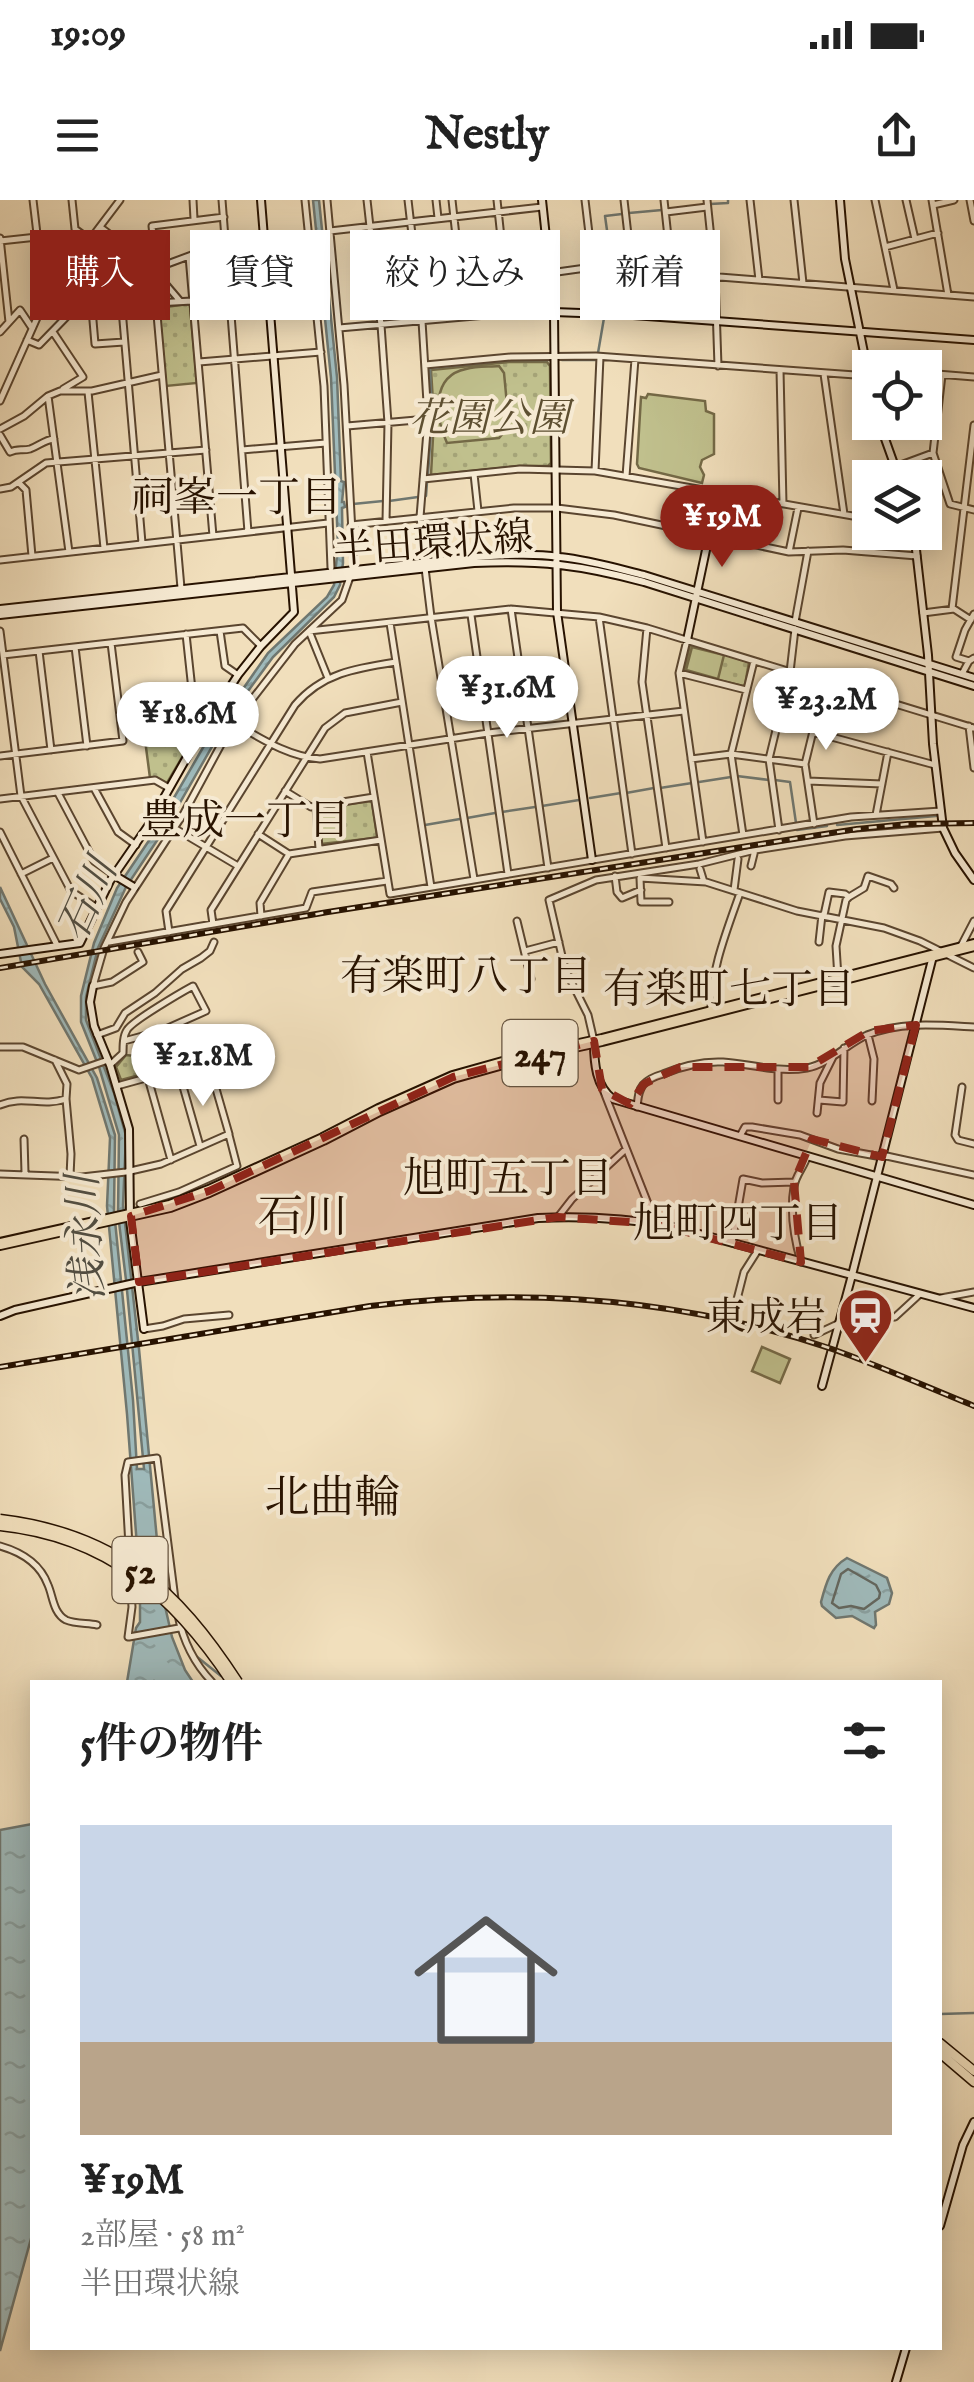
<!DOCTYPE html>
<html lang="ja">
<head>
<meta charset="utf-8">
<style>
	:root { --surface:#fff; --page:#f2f2f2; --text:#222; --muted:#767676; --line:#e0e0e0; --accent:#8f2418 }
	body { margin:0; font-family:"IM FELL English","Noto Serif JP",serif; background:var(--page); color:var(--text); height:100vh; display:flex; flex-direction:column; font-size:38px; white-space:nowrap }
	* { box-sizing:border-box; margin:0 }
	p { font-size:32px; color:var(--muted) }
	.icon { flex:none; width:55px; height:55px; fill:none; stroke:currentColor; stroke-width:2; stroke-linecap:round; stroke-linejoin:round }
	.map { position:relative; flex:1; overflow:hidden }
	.panel { position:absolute; left:30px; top:1480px; width:912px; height:670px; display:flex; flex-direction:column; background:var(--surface); border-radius:0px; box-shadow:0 5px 25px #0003 }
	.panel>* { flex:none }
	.top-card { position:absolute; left:30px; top:30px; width:915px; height:90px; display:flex; gap:20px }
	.controls { position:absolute; left:852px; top:150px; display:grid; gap:20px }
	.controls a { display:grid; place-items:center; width:90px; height:90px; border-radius:0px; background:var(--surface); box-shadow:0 5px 25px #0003; font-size:50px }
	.price { position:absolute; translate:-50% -85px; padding:0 22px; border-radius:35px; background:#fff; color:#222; font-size:32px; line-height:65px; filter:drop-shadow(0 2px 5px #0008) }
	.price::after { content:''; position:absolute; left:50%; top:60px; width:30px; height:22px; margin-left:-15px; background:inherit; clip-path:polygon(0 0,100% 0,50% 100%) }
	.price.selected { background:var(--accent); color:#fff }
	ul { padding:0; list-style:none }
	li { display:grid; align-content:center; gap:20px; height:530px; padding:0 50px }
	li+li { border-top:2px solid var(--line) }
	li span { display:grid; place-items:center; height:310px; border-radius:0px; color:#555 }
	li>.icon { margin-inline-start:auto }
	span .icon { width:180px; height:180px; fill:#fffc; stroke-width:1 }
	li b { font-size:42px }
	h2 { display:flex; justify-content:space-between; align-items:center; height:120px; padding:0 50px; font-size:42px }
	.chip { padding:0 35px; border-radius:0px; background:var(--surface); box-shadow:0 5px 25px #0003; font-size:35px; line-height:90px }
	.chip.selected { background:var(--accent); color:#fff }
	.status { display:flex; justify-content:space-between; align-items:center; height:70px; padding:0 50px; background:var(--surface); direction:ltr }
	.status svg { height:28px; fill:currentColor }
	header { display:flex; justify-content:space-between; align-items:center; height:130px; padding:0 50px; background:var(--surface); font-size:45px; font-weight:800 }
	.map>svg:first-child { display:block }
</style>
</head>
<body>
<div class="status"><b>19:09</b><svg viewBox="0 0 49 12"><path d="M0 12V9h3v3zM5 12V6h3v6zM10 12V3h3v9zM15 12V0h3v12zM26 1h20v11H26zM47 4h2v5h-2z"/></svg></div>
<header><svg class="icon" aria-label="menu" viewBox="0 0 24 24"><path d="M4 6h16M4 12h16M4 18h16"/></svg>Nestly<svg class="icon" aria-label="share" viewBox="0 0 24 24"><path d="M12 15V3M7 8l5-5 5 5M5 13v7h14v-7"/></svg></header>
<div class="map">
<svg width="974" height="2182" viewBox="0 0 974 2182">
	<defs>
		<pattern id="grass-dots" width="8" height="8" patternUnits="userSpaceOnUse" patternTransform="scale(2.5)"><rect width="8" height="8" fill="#c0c08d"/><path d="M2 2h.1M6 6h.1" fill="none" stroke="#a5a478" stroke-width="1.8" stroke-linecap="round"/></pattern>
		<pattern id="water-ripples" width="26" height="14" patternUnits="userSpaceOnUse" patternTransform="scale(2.5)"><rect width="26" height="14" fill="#9fbabb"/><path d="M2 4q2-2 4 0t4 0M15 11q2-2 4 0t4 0" fill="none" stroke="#899f9f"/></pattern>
	</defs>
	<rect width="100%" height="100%" fill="#f1dfbc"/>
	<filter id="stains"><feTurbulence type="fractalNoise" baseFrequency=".002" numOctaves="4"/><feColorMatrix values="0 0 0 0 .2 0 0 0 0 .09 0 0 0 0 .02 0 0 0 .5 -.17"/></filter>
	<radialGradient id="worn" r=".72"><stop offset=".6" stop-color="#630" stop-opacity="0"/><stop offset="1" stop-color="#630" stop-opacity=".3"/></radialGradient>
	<path fill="url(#grass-dots)" stroke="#746946" stroke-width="2.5" d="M187,104L190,105L197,183L166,186L159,108Z
		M509,162H547L550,166L551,263L548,266H519L431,275L434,218L431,170Z
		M692,444L749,462L745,485L743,486L684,472L690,445Z
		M192,502L208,511V513L167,583L150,578L141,509Z
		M370,601L372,602L377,636L375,638L321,644L319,611L321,608Z
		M221,835L226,852L121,880L116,867L126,855L145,857Z"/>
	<path fill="#c0c08d" stroke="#746946" stroke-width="2.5" d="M499,166L504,173L509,226L499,238L447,243C435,217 431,176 466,169C477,166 489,167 499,166Z
		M648,194L705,201L706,211L714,214V254L702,260L700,267L704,275L702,283L639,268L637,264L641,197L646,198Z
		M692,447L724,455L718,479L686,470Z
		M762,1147L790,1159L780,1183L752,1171Z"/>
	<path fill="url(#water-ripples)" stroke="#6f7770" stroke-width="2.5" d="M313,0H319L337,177L341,281L344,282L342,302H344L345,307L342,308L343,363L340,385L334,397L273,457L229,517L166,627L126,687L98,748L86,797V820L114,893L126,936L123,1005L139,1149L162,1393L172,1437L185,1470L193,1482H127L136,1428L140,1422V1386L127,1214L107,1006L110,938L92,878L39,784L22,767L14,727L0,699V687L45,784L97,878L115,935L114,1011L133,1200L137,1269H144L126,1080L118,1014L119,935L99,867L81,822V796L94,743L117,688L150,639L208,539L268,453L327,397L334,385L338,346L331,178Z
		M847,1358L887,1378L892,1393L889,1404L875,1412L876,1425L874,1428L852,1416L836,1418L822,1406L821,1402C826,1383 830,1368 847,1358Z
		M32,1624V2035L0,2151V1630Z"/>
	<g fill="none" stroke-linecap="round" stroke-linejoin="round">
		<path stroke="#63665e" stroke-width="2.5" d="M848,1369L876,1385L880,1393L879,1398L864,1409L851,1406L839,1408L832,1403L841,1374Z"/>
		<path stroke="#6f7770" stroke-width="2.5" d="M710,4L728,3V0
			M669,9L681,8
			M629,13L662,10
			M612,66L605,16L622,14
			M606,107L613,72
			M598,153L604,118
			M562,160H596
			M428,274L432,218L430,168L511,160H549
			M424,296H426L427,282
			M389,301L418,297
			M353,304L383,301
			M737,576L769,580
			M775,580L790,582L796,623
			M699,582L731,577
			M660,588L692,583
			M626,593L654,588
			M590,598L621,593
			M542,606L579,600
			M502,612L535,607
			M467,618L495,613
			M425,625L460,619
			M837,625L936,616
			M797,630L827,626
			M196,1456L221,1476
			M940,1814L974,1813"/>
		<defs>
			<path id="street" d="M33,0L42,76L55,86
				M72,0L75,29L90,40
				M193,0L194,19
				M222,0L248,332
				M305,0L324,186L331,368
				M327,0L344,185L354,369
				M367,0L381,125L388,223L386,321
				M408,0L422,121L428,219L420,317L425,362
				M436,0L438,18
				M452,0L465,117
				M497,0L509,113
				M585,0L593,67
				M624,0L632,70
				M664,0L672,74
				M707,0L715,77L718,166
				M750,0L759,80
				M794,0L803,83
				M875,0L894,90
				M906,0L915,39
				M932,0L948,95
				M970,0L974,21
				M933,5L954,0
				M666,12L707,7
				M100,27L116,39L142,343
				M330,31L542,7
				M0,38L9,122
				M0,41L37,37
				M885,47L938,33
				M189,56L213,336
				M73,63L89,74L95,144L124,142
				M119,71L162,66L197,53L310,44
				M550,73L593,67L974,97
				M180,101L157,74L152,26L224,17
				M339,128L509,113L554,112
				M0,132L20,110L32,128
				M53,132L83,177L63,189
				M27,140L39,145L75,108L92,107
				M199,162L321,152
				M425,165L511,157L596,156L869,176
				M780,170L783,304
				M925,173L974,177
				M824,174L844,314
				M942,175L933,253L950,304L974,310
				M88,192L104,348
				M48,196L69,352
				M0,201L41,109L55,86L120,0
				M913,222V226L936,228
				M347,226L428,219
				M0,229L24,216L48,196L60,191H92L162,175
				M0,235L10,252C18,248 22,251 30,249C39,246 44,240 54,239
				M242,250L326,243
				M895,267L933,253
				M595,271L600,157
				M474,274L478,311
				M626,276L635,159
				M423,279L520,269L595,271L870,319
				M19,283L26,290L32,356
				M0,289L11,287L46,263L206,250
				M351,325L514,308H557L614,315L789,352L843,350L917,356
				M789,352L798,308
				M0,360L328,323
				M425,368L431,417L474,679
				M181,388L156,103L192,101
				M511,409L548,668
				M952,409L974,225
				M923,413L954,409L971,420
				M471,415L508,674
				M599,417L632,654
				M795,422L808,351
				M390,423L431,687
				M647,428L642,482L666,648
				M0,431L21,596L71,691L97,708
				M220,431L225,466L238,475
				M186,434L193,499L214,512
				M687,440L679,473L703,642
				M75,447L87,546
				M39,451L51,550
				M3,455L243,428L261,446
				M969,461L956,457L965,430L974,414
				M679,473L746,490
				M962,474L969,461L974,458
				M328,478L309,431L511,409L599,417L647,428L974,528
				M234,523C262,539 287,556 320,559L488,533L684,511
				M969,526L974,568
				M813,532L935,565
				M367,552L390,694L851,617L941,611
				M0,556L123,541L111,443
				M691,559L731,554L805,564
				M808,581L882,584
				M94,588L118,632L136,645
				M285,591L311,607L374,597
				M58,593L94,661L114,675
				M0,599L155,580L169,588
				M316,607L319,649
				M876,615L888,552
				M814,624L805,564L825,482
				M174,628L238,666
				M779,630L769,559L790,472L795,429
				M0,632L57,745
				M258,634L289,654L381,640
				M743,635L731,554L754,461
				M751,666L755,650
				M700,669L704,682
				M21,674L53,658
				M615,676L617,692L622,698L641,690
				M734,690L738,659
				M669,702H641L640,678L706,682L797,711L884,728L920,741L974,768
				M824,715L829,692L845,694L849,697L864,688L868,676L891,684L894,688
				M261,716L260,703L289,654
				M517,721L531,779
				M213,724L211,710L325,528L345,513L402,502
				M169,732L166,711L295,505C322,473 357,468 396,462
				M109,742L306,708L312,692L387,681
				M819,742L822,715
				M961,746L974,721
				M525,751L559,742
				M138,752L143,762L112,782L93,786L104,748L126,702L184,613L230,528L295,444L342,400L350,377
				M838,778L836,746L846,700L849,697
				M711,811C710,772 727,730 740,693
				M97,835L116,828L125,813L155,793L182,769L201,758L210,751L214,742
				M868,835L874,859L872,901
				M594,841L588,815L565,769L549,700L596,680L699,664L755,650L845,636L943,628
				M0,847H23L79,870L108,860
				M55,860L67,884L66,899L71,954L70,976
				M110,865L123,853C123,845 123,836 127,830C132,821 182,792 193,786L206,811L161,831L124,841
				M178,869L200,946
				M778,869V900
				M148,878L171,960
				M962,887L955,935L958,940L974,944
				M604,892L656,1024
				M819,900L843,902L844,848
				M0,905C23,895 41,907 66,899
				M637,907C638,899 638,891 643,885C648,879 656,876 663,874C682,866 701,861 723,862C751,864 778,873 807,868C829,864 847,844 867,835C901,821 939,825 974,827
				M817,913L820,883L833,857
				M740,936L745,927H752L800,935L838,949L882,957
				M24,939L25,973
				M882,955L974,975
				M0,974L82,977L126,972L161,964L229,934L208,861L117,886
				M140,1004L179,992L237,966L229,935
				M558,1017L572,999L626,949
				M732,1043L743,979L762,983L794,982
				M801,1062C794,1038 790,1011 794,987C795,976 804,967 807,957
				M941,1098L974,1092
				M733,1115L744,1072L758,1050
				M144,1129L163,1126L184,1119L229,1115
				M814,1135L844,1121L895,1117L920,1094
				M0,1346C21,1352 40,1363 48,1385C53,1396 53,1413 66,1420C75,1424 88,1423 97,1425
				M130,1364L125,1275L128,1262L157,1258L175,1399
				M178,1415C183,1441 194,1463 212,1482
				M128,1437L132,1407L130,1375
				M129,1437L179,1428"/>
			<path id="secondary" d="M542,0L554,112L557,412L592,660
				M840,0L845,59L870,182
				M554,112L633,115L974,140
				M879,222L899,278
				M914,332L928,455L933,544L943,628L955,653L974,680
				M0,409L474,357C503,355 531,353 560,357C589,360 616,368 644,375L974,478
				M0,415L474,363C539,360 581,365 644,382L974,486
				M687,440L718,293
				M114,675L134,687
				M0,754L80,743L110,681L148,626L200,534L238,475L261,446L294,412L261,0
				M93,786L90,802L94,826L110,865L129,929L130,1020L144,1129
				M594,842C594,863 596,887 613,899L974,1005
				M0,1116L15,1110L139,1082L538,1018C583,1016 626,1018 670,1026L974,1108
				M822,1186L852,1075L933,756
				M940,2026L963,1945L974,1922
				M896,2182L906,2148"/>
			<path id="primary" d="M940,1843L974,1871
				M940,1853L974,1882"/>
			<path id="highway" d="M0,1044L170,1006L209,991L323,939L379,910L453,877L524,857L602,840L974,745"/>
		</defs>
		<use href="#street" stroke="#5a452f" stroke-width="9"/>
		<use href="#secondary" stroke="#271200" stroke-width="10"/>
		<use href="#primary" stroke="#271200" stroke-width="11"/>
		<use href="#highway" stroke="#271200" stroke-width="14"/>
		<use href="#street" stroke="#f6ead3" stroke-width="5"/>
		<use href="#secondary" stroke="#f6ead3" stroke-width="6"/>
		<use href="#primary" stroke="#f1dfbc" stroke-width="8"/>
		<use href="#highway" stroke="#f1dfbc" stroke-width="10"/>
		<defs>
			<path id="rail" d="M0,768L328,712L857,629L908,624L974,623
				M0,1167L370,1106C526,1087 682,1098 832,1149C880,1166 927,1187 974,1206"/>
		</defs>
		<use href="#rail" stroke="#271200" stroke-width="6"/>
		<use href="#rail" stroke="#f6ead3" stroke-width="2.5" stroke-dasharray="8" stroke-linecap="butt"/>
		<defs>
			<path id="primary-bridge" d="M0,1319C116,1333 177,1388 238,1482
				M0,1326C107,1337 174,1396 231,1482"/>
		</defs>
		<use href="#primary-bridge" stroke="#271200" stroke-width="11" stroke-linecap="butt"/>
		<use href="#primary-bridge" stroke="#f1dfbc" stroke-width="8"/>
	</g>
	<path fill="#8f2418" fill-opacity="0.2" stroke="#8f2418" stroke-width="8" stroke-dasharray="20 12" stroke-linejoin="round" d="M916,825L882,957L812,939L794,982L801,1062L656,1024L558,1017L139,1082L131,1016L209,991L453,877L594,841L602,889L630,904L644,884L680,867H809L869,831Z"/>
	<defs>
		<symbol id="station-pin" viewBox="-11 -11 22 30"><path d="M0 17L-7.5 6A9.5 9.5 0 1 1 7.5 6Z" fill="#8f2418" stroke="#f6ead3"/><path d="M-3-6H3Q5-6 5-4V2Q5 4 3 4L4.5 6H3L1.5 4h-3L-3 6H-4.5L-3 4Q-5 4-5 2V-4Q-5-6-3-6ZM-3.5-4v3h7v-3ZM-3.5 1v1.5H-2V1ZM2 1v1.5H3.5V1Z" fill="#fff"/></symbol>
	</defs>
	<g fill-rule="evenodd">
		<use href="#station-pin" x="834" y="1084" width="63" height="86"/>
	</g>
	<g text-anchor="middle" stroke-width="8" stroke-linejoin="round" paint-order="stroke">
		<g fill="#f6ead3" stroke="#65533f" stroke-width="2.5">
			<rect x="502.5" y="820" width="75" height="66" rx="8"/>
			<rect x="112.5" y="1337" width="55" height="66" rx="8"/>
		</g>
		<g font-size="38" font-weight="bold" fill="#271200">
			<text x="540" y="866">247</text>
			<text x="140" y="1383">52</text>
		</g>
		<g font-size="40" font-style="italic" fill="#5d4f31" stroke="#f6ead3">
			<text x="489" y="231">花園公園</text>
		</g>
		<g font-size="40" fill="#271200" stroke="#f6ead3">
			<text transform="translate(433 342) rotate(-4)" y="14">半田環状線</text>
		</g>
		<g font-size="40" fill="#271200" stroke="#f6ead3" text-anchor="end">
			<text x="826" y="1130">東成岩</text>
		</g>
		<g font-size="42" fill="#271200" stroke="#f6ead3">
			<text x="237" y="311">祠峯一丁目</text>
			<text x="245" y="634">豊成一丁目</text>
			<text x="466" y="790">有楽町八丁目</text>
			<text x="729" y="803">有楽町七丁目</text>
			<text x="508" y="992">旭町五丁目</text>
			<text x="738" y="1037">旭町四丁目</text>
		</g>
		<g font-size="42" font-style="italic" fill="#514d41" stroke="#f6ead3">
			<text transform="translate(86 699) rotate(-66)" y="15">石川</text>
			<text transform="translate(84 1038) rotate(-93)" y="15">浅永川</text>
		</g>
		<g font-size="45" fill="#271200" stroke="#f6ead3">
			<text x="303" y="1031">石川</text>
			<text x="332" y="1312">北曲輪</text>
		</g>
	</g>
	<rect width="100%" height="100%" filter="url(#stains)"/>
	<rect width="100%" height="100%" fill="url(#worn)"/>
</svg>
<div class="controls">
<a><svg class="icon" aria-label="locate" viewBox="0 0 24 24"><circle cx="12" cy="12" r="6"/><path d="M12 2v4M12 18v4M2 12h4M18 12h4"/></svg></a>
<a><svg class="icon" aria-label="layers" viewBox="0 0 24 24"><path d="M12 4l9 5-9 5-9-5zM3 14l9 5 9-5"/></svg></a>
</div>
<b class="price selected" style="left:722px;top:370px">¥19M</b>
<b class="price" style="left:507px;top:541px">¥31.6M</b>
<b class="price" style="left:826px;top:553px">¥23.2M</b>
<b class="price" style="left:188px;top:567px">¥18.6M</b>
<b class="price" style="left:203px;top:909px">¥21.8M</b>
<div class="top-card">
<a class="chip selected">購入</a>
<a class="chip">賃貸</a>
<a class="chip">絞り込み</a>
<a class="chip">新着</a>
</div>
<section class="panel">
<h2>5件の物件<svg class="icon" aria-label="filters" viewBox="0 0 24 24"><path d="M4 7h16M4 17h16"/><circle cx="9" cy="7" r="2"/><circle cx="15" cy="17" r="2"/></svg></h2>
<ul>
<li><span style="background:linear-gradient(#c9d6e8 70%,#b9a48a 0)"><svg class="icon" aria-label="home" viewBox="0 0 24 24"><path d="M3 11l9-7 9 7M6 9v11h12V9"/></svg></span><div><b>¥19M</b><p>2部屋 · 58 m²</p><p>半田環状線</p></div></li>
</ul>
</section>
</div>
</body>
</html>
